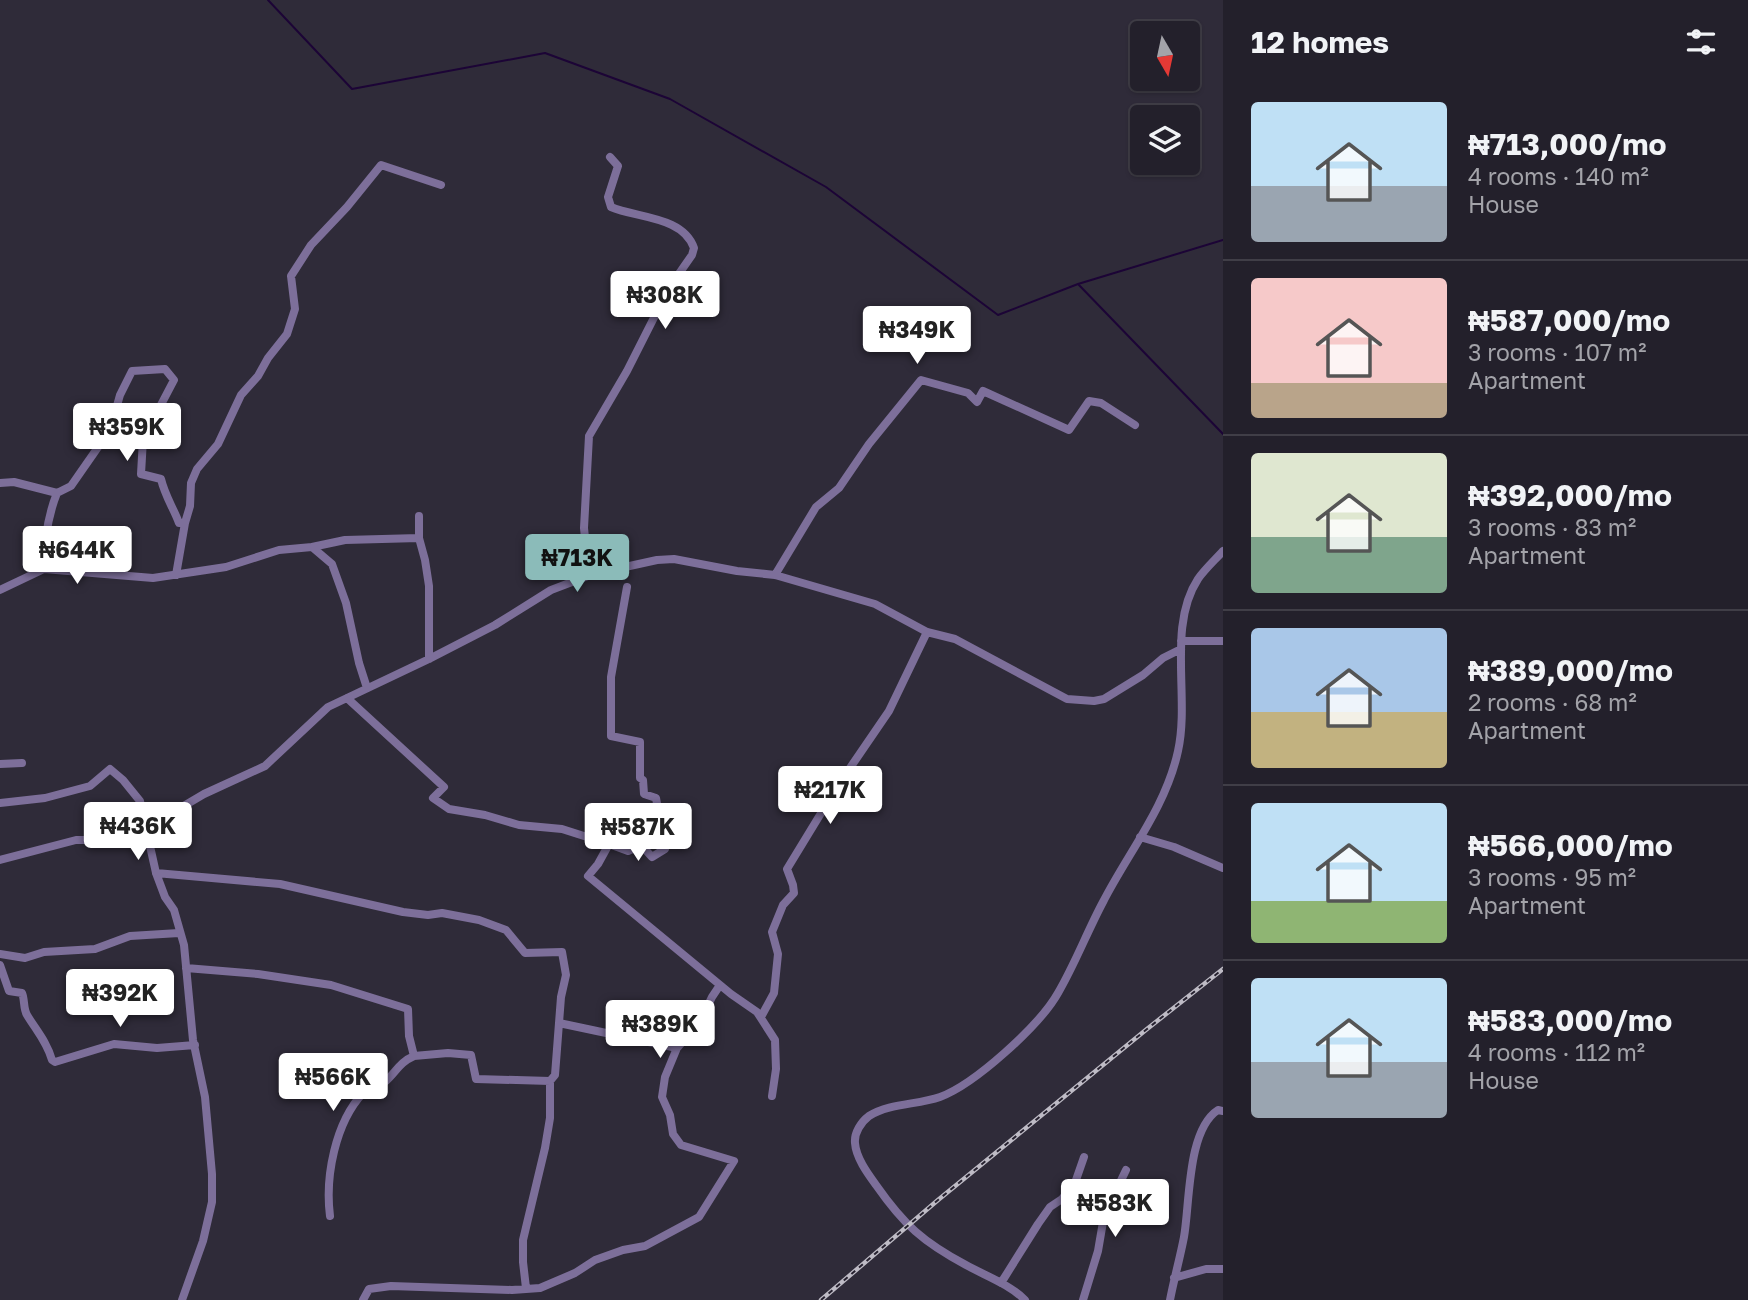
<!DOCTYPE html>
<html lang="en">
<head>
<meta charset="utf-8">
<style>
	:root { --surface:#23202b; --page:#2b2833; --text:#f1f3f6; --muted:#a3a3a9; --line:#403e47; --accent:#8bbbb9 }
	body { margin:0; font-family:"Golos Text",sans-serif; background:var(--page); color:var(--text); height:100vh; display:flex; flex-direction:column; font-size:26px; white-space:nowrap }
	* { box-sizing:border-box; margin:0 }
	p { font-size:23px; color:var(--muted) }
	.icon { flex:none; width:38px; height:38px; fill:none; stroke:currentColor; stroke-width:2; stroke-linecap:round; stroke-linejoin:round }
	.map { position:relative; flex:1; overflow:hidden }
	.side { display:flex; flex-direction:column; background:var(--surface); width:525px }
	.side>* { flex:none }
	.needle { width:46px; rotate:171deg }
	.fabs { position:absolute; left:1130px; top:21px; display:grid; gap:14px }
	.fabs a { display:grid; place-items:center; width:70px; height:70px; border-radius:7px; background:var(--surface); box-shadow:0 2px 5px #0004,0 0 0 2px var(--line); font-size:35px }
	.price { position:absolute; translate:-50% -60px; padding:0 16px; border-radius:7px; background:#fff; color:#222; font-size:23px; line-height:46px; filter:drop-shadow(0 2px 4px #0008) }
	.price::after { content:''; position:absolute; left:50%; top:42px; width:21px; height:16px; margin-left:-10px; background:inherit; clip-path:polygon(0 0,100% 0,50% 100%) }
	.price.selected { background:var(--accent); color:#111 }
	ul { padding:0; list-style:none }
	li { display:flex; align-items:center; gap:21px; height:175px; padding:0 28px }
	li+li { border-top:2px solid var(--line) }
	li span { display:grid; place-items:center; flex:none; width:196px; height:140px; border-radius:7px; color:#555 }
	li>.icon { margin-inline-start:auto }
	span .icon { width:84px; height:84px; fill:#fffc; stroke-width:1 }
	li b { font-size:30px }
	h2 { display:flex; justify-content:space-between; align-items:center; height:84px; padding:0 28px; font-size:30px }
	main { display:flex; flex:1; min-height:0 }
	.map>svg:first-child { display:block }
</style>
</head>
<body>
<main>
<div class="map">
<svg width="1223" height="1300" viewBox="0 0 1223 1300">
	<rect width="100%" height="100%" fill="#2f2b39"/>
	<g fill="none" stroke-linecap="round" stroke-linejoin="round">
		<path stroke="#1c0436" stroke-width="2" d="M268,0L352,89L545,53L670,99L826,187L998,315L1078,284L1223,240
			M1078,284L1223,434"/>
		<path stroke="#7d6f9a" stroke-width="8" d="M110,430L120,395L132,371L165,369L174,380L143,439
			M0,483L14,482L57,493C47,518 44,543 44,569
			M57,493L71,486L110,430L143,439L141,474L161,479C165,496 173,507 179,523H185
			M419,516V538L425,560L429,586V659
			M312,547L345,540L419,538
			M593,574L587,557L584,528L589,436L627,371L669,288L692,255L694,248C683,216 636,218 611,207L608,197L618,166L610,157
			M176,575L185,523L190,506L191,483L197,469L218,444L241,395L258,376L268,358L287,334L295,309L291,276L311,245L347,207L381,165L441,185
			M775,575L816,507L839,488L869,444L921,380L968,393L977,402L983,391L1069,430L1089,401L1101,403L1135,425
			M627,587L611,677V736L640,742V778L643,780L644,794L656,798L665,849L652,857L641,845L628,851L609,844L598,864L588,876L731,994L757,1012L775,1040L776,1069L772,1096
			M0,590L44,569L153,578L226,567L279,550L312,547L332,564L346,603L359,663L367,688
			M1181,641H1223
			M347,698L444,787L433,798L449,809L485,815L519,825L562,829L609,844
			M0,764L22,763
			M0,803L45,798L90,786L110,769L123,780L140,801L156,873L165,897L174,910L184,945L193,1040L205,1097L212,1174V1202L203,1241L182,1300
			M1140,837L1174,847L1223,868
			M0,860L76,840H94L142,828L160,820L204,794L265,766L328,707L429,659L495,625L551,590L593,574L657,560L674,559L737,571L775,575L875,604L927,632L955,639L1067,699L1094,701L1104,699L1143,675L1163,658L1181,649
			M156,873L280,884L403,912L428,915L442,913L479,920L506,930L525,953L562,952L566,975L561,997L555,1075L550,1081L476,1079L471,1055L448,1053L414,1056L409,1036L408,1009L331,985L258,974L186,968
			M0,954L25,958L44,952L95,949L130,936L179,933
			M0,965L9,991L22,993C25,1000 23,1008 27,1015C36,1030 47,1042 52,1060L55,1062L114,1044L157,1048L195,1045
			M761,1017L774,993L778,954L772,932L783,905L794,893L793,885L787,869L837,787L889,711L927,632
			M559,1023L677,1048L700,1022L712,997L720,985
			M330,1216C325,1177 335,1123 363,1093C369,1087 380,1087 386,1081C396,1072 400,1062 414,1056
			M1174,1278L1206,1269H1223
			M1001,1283L1038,1224L1050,1207L1062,1199L1076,1180L1084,1157
			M526,1288L523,1262V1240L545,1148L550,1118V1081
			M363,1300L369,1289L391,1286L512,1290L540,1288L575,1273L595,1260L623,1250L645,1246L699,1217L734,1161L681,1145L673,1134L670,1115L662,1097L665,1077L677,1048
			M1025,1300C1009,1284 986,1276 966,1265C923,1242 904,1225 876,1185C868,1174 856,1158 855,1143C854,1133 861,1122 869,1116C890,1103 917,1105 940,1097C975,1084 1040,1025 1058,993C1075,964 1087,932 1103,902C1128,853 1166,807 1178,751C1190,698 1167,626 1198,579C1205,569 1215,560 1223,551
			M1083,1300L1098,1251L1104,1216L1126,1170
			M1170,1300C1174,1279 1180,1258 1184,1237C1190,1203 1187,1130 1218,1110L1223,1111"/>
		<defs>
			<path id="rail" d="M821,1300L938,1200L1147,1029L1223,969"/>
		</defs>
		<use href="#rail" stroke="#bebbc5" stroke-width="4.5"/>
		<use href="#rail" stroke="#26212f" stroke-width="2" stroke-dasharray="5" stroke-linecap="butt"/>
	</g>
</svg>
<div class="fabs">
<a><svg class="needle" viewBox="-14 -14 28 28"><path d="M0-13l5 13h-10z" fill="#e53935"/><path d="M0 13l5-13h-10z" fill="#a3a3a9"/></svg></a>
<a><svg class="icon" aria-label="layers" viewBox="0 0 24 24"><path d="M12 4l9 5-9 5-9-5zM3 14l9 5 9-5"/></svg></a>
</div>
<b class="price" style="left:665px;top:331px">₦308K</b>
<b class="price" style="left:917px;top:366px">₦349K</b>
<b class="price" style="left:127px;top:463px">₦359K</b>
<b class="price" style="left:77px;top:586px">₦644K</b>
<b class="price selected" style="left:577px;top:594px">₦713K</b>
<b class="price" style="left:830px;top:826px">₦217K</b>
<b class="price" style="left:138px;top:862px">₦436K</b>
<b class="price" style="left:638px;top:863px">₦587K</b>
<b class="price" style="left:120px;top:1029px">₦392K</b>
<b class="price" style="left:660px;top:1060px">₦389K</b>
<b class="price" style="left:333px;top:1113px">₦566K</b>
<b class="price" style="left:1115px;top:1239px">₦583K</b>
</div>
<section class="side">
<h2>12 homes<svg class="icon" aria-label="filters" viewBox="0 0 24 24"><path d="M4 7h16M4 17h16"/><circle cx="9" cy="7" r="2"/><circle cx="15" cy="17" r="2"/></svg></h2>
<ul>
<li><span style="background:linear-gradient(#bfe0f5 60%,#9aa5b1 0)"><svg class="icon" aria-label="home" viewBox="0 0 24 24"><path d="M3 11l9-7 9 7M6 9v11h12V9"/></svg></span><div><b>₦713,000/mo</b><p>4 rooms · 140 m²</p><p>House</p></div></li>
<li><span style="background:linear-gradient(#f6c9c9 75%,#b9a48a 0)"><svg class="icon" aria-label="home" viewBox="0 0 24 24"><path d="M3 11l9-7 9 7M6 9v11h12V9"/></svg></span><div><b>₦587,000/mo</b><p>3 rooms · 107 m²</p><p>Apartment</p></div></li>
<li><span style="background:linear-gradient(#dfe7d0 60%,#7fa58c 0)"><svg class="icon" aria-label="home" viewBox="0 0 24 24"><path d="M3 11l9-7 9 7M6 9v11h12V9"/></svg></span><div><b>₦392,000/mo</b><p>3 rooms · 83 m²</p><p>Apartment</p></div></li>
<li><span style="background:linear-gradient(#a9c7e8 60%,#c2b280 0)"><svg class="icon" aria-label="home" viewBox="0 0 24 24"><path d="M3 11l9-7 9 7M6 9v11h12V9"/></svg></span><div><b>₦389,000/mo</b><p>2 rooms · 68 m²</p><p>Apartment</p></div></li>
<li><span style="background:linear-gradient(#bfe0f5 70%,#8fb573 0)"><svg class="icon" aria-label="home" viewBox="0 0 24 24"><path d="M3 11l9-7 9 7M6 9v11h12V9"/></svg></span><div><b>₦566,000/mo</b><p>3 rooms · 95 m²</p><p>Apartment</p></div></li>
<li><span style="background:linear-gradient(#bfe0f5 60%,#9aa5b1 0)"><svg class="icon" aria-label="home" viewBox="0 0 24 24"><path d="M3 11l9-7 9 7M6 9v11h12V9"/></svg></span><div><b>₦583,000/mo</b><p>4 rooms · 112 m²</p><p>House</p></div></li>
</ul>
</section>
</main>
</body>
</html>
